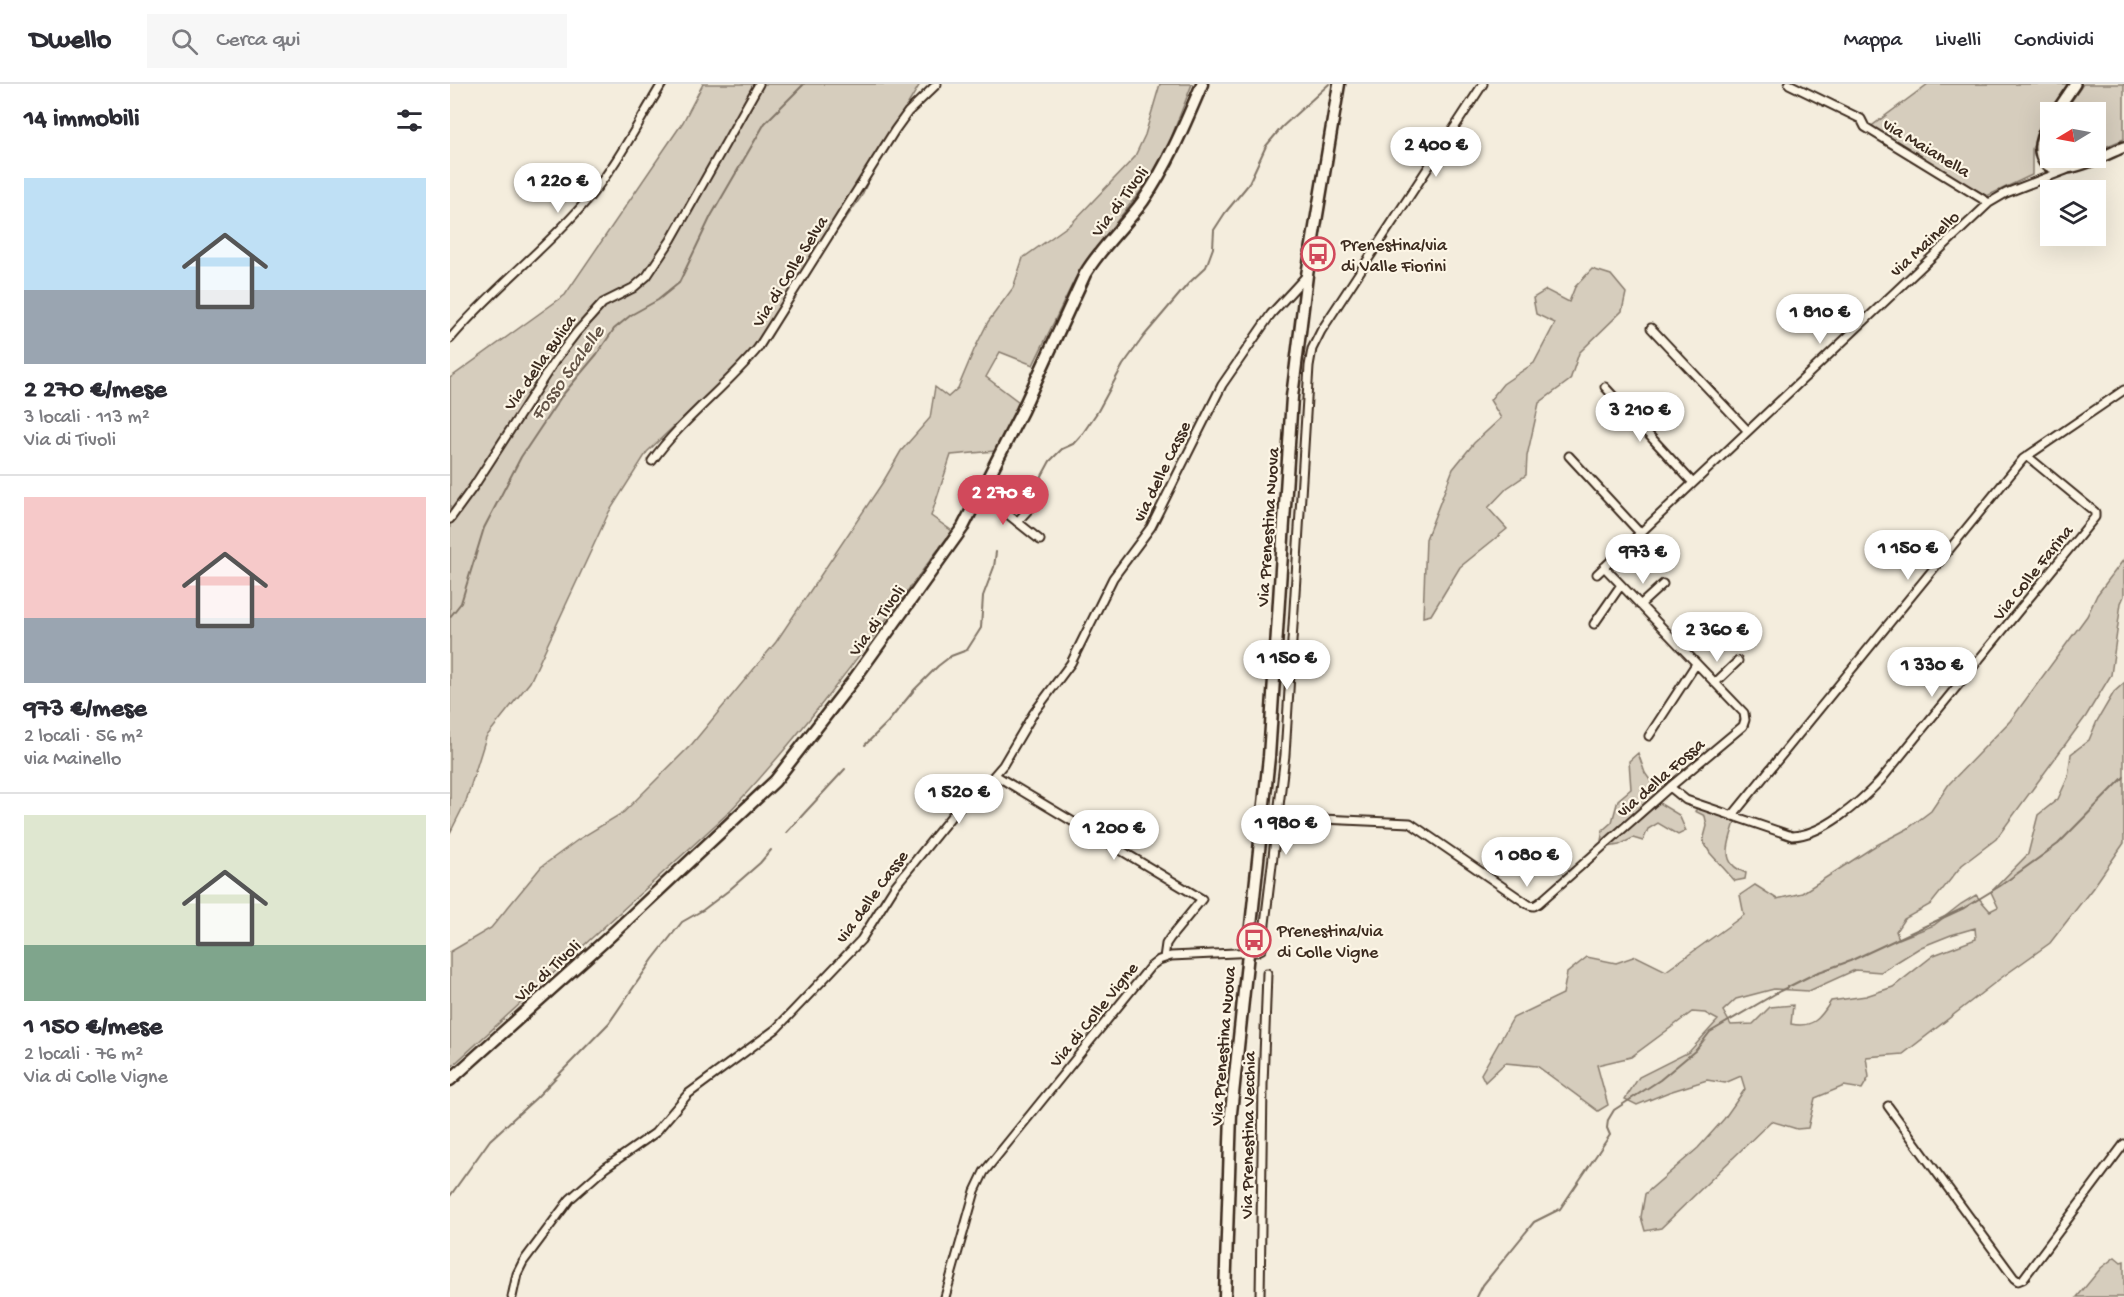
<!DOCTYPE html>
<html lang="it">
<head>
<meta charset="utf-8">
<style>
	:root { --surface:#fff; --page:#f7f7f7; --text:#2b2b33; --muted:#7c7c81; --line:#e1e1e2; --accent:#d1495b }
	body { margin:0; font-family:"Gochi Hand",sans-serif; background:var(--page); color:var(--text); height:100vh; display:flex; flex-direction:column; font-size:22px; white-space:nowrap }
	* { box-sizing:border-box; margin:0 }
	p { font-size:20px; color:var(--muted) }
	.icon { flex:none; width:33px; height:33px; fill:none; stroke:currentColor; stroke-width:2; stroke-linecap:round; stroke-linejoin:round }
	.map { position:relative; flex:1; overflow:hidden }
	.sheet { display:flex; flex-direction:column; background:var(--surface); width:450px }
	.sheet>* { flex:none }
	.needle { width:39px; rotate:260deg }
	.fabs { position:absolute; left:1590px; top:18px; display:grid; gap:12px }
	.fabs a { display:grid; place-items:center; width:66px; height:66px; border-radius:0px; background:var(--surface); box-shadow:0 6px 24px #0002; font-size:30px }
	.price { position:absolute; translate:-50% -51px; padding:0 14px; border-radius:21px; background:#fff; color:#222; font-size:20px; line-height:39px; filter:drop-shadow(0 2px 3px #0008) }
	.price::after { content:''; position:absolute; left:50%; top:36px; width:18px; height:14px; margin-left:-9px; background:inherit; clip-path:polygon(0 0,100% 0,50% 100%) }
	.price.on { background:var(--accent); color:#fff }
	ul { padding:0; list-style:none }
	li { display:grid; align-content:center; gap:12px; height:318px; padding:0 24px }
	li+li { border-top:2px solid var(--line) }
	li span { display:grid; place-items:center; height:186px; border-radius:0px; color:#555 }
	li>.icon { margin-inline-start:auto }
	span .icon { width:108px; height:108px; fill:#fffc; stroke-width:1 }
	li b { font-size:26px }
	h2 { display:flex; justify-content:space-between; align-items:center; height:72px; padding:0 24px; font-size:26px }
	header { display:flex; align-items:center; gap:36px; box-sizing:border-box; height:84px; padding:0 30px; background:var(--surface); border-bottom:2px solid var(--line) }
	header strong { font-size:28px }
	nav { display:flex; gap:33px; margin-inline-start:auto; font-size:21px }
	.search { width:420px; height:54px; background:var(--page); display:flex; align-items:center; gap:15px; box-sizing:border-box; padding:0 21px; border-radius:0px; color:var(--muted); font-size:22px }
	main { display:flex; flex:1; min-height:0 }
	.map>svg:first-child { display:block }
</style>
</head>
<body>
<header>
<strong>Dwello</strong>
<div class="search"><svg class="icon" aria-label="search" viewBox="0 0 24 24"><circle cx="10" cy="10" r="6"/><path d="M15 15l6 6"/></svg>Cerca qui</div>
<nav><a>Mappa</a><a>Livelli</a><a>Condividi</a></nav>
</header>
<main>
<section class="sheet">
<h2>14 immobili<svg class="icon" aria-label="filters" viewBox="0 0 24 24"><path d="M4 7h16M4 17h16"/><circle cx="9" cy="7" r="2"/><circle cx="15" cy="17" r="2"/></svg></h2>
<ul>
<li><span style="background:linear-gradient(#bfe0f5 60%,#9aa5b1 0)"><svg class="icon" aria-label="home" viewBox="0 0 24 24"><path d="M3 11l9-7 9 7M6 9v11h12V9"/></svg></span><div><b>2 270 €/mese</b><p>3 locali · 113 m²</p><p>Via di Tivoli</p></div></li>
<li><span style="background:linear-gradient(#f6c9c9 65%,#9aa5b1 0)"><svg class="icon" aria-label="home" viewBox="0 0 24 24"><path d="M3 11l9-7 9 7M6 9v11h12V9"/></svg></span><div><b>973 €/mese</b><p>2 locali · 56 m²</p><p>via Mainello</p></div></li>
<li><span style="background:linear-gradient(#dfe7d0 70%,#7fa58c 0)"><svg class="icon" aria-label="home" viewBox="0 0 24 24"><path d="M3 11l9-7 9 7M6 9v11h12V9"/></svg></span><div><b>1 150 €/mese</b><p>2 locali · 76 m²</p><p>Via di Colle Vigne</p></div></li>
</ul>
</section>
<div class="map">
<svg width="1674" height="1213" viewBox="0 0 1674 1213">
	<rect width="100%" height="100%" fill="#f4eddd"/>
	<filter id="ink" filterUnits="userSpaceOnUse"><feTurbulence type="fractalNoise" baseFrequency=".0167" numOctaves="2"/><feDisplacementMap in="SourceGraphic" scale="12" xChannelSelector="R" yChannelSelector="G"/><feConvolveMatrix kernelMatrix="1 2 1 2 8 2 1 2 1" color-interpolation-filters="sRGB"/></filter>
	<g filter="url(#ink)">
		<path fill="#d6cdbd" stroke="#887c6e" stroke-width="1.5" fill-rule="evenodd" d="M253,0H470L440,50L411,113L325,235L278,298L240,327L197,368L159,428L80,598L36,653L16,717L0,749V294L115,211L233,38Z
			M710,0H742L718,62L697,99L656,151L625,195L583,281L550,268L536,293L569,318L545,367L501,371L481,432L502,447C429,544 360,643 276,731L0,984V868L41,844L91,783L129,755L174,728L242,660L326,558L433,398L451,367L480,334L485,303L498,313L508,304L524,266L538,238L563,204L573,174L622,139L684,74L695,51Z
			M1478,0H1620L1589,48L1582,65V91L1537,112L1419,44Z
			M1633,0H1674V55L1646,67V28H1614Z
			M1142,185L1161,191L1176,209L1172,227L1129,269L1120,296L1089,319L1077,372L1076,391L1057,404L1038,424L1057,445L1010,483L981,531L973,533L976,455L1003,385L1024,359L1051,334L1040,316L1053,300L1084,279L1105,239L1086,230L1083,214L1096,206L1119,218L1125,203Z
			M1674,475V512L1671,519L1661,591L1636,632L1546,755L1512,781L1481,820L1454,835L1446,847L1449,855L1484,841L1511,820L1526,811L1540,827L1548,823L1541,808L1578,770L1588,731L1608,715L1618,693L1621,670L1639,656L1647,637L1664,608L1674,599V759L1645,801L1600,859L1551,894L1453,970L1416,973L1419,993L1412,1005L1394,1002L1365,1014L1358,1044L1347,1045L1321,1037L1211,1144L1195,1147L1191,1133L1195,1110L1248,1064L1274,1035L1295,1005L1291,992L1275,999L1257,996L1219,1008L1187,1021L1175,1015L1189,993L1239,968L1268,936L1255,929L1242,928L1181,973L1147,981L1158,1021L1148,1027L1087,982L1055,979L1035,998L1031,990L1063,934L1113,910L1117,889L1137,873L1166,879L1186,872L1216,887L1294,831L1290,811L1305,801L1327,815L1352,809L1425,762L1457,745L1481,727L1499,700L1560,637L1637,532L1647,511ZM1525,844L1526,855L1484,871L1443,903L1416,912L1381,917C1370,935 1363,944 1341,940L1343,921L1320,923L1303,940L1281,941L1273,927L1286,915L1324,905L1359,907L1405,886L1431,888L1471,863L1501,851Z
			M1188,669L1195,689L1209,709L1154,759L1151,757L1153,746L1162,738L1168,716L1181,705L1179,677Z
			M1209,719L1229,731L1236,747L1228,751L1208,739L1198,745L1193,757L1183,754L1169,761L1158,763Z
			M1249,723L1285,738C1282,750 1272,771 1283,781C1286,785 1292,787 1296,789L1295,795L1285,797L1260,769L1253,757L1257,742L1255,732L1245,727Z
			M1665,1173L1671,1178L1674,1177V1213H1627L1651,1184Z"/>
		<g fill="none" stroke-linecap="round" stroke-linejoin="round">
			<path stroke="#817466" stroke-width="2" d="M564,428L587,401L600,377L612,365L623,360L633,349L648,327L673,281L694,252L738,200L756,183L763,164L764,146L775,129L798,101L816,62L832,43L879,0
				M0,533L11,519L34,444L71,373L111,313L147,270L164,245L181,231L208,216L229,199L261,132L315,39L354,0
				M415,661L438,638L465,605L488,582L501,572L517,566L531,544L533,512L544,483L546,468
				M337,748L395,685
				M0,1112L40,1056L86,1014L159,939L203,875L232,838L253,826L278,807L310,779L321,766
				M1027,1213L1033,1201L1084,1138L1110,1125L1160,1051L1157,1044L1158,1036L1164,1026L1210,996L1246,966L1260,948L1330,907L1366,889L1400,877L1514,824L1550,802L1608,760L1674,693"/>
			<defs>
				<path id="minor" d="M1339,0L1411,35L1415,43L1539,119
					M1201,244L1298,347
					M0,255C40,207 91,169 132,122C165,85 186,42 212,0
					M1155,303L1243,399
					M1119,372L1190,449
					M202,377C232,335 275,304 308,264L445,46L458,28L487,0
					M531,409L590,456
					M0,435L24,402L104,278L126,249L153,219L183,204L197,192L221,156L309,0
					M567,438L592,411
					M1147,490L1539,119L1556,109L1616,86
					M1190,521L1213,500
					M1144,540L1171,501
					M1265,599L1288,577
					M1199,652L1246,580
					M545,691L752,815L720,854L716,860L714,874
					M1220,703L1236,716L1342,752C1373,751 1409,719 1430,697L1645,433V428L1577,372
					M1282,732L1573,375L1674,306
					M828,733L960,739L1079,821L1084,822L1089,819L1220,703L1293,642L1295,636L1294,629L1154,483
					M1438,1022L1564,1194L1568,1197L1573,1195L1674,1060
					M62,1213L67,1190L73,1178L120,1115L155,1084L205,1049L238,1010L326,945L411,856L445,802L504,729L521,711L540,696L553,681L583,630L621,579L663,494L701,443L772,301L821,230L857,191
					M495,1213L525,1107L534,1088L700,883L709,876L721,872L806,868L812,865L835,671L859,282L862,265L871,247L1033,0
					M810,1213L813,1001L817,889"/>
				<path id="tertiary" d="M1606,28L1625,0
					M1600,37C1594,47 1587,59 1591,72C1601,102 1656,70 1674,63"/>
				<path id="secondary" d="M0,996L158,854L325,697L405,594L513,443L572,327L635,190C651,163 675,142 693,117C718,81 735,40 752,0
					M775,1213L781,1029L819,673L842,313L857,191L889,0"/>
			</defs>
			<use href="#minor" stroke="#3b2a1e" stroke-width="11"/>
			<use href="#tertiary" stroke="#3b2a1e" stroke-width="14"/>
			<use href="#secondary" stroke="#3b2a1e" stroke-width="15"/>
			<use href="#minor" stroke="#fcf5e5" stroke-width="7"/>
			<use href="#tertiary" stroke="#fcf5e5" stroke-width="9"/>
			<use href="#secondary" stroke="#fcf5e5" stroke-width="10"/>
		</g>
	</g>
	<defs>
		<symbol id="bus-ring" viewBox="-11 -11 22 22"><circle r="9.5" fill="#fcf5e5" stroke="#d1495b" stroke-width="1.5"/><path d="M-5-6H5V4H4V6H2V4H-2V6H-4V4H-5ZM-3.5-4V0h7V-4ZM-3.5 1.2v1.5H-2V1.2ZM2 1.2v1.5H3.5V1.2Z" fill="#d1495b"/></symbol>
	</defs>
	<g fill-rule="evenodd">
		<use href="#bus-ring" x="849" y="151" width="38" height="38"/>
		<use href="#bus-ring" x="785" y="837" width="38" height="38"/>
	</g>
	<g text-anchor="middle" stroke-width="4.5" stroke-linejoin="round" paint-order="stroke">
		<g font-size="18" fill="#3b2a1e" stroke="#fcf5e5">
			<text transform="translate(1477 63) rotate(31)" y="6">via Maianella</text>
			<text transform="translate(669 117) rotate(-53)" y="6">Via di Tivoli</text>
			<text transform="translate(1474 159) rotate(-43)" y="6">via Mainello</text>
			<text transform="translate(339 187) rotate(-58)" y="6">Via di Colle Selva</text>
			<text transform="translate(89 278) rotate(-55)" y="6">Via della Bulica</text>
			<text transform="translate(711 387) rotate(-64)" y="6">via delle Casse</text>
			<text transform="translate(817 443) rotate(-86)" y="6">Via Prenestina Nuova</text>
			<text transform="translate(1582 488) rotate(-51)" y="6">Via Colle Farina</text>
			<text transform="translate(426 536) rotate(-54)" y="6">Via di Tivoli</text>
			<text transform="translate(1210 693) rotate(-41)" y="6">via della Fossa</text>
			<text transform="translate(421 812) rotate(-54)" y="6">via delle Casse</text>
			<text transform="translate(97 886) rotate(-42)" y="6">Via di Tivoli</text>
			<text transform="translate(643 930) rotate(-51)" y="6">Via di Colle Vigne</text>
			<text transform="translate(772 962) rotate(-85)" y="6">Via Prenestina Nuova</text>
			<text transform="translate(797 1051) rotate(-89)" y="6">Via Prenestina Vecchia</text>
		</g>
		<g font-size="18" fill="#3b2a1e" stroke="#fcf5e5" text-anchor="start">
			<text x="891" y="166">Prenestina/via<tspan x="891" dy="21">di Valle Fiorini</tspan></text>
			<text x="827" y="852">Prenestina/via<tspan x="827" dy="21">di Colle Vigne</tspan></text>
		</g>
		<g font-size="20" font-style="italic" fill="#645548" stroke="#fcf5e5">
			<text transform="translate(116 288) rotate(-54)" y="7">Fosso Scalelle</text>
		</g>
	</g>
</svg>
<div class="fabs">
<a><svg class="needle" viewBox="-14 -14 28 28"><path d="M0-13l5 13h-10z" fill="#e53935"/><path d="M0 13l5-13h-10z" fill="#7c7c81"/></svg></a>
<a><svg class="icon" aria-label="layers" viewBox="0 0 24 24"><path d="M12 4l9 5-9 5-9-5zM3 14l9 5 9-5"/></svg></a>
</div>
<b class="price" style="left:986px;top:94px">2 400 €</b>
<b class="price" style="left:108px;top:130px">1 220 €</b>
<b class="price" style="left:1370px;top:261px">1 810 €</b>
<b class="price" style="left:1190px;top:359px">3 210 €</b>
<b class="price on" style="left:553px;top:442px">2 270 €</b>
<b class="price" style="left:1458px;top:497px">1 150 €</b>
<b class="price" style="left:1193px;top:501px">973 €</b>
<b class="price" style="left:1267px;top:579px">2 360 €</b>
<b class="price" style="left:837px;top:607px">1 150 €</b>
<b class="price" style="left:1482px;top:614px">1 330 €</b>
<b class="price" style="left:509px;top:741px">1 520 €</b>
<b class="price" style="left:836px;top:772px">1 980 €</b>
<b class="price" style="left:664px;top:777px">1 200 €</b>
<b class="price" style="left:1077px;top:804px">1 080 €</b>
</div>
</main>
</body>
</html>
